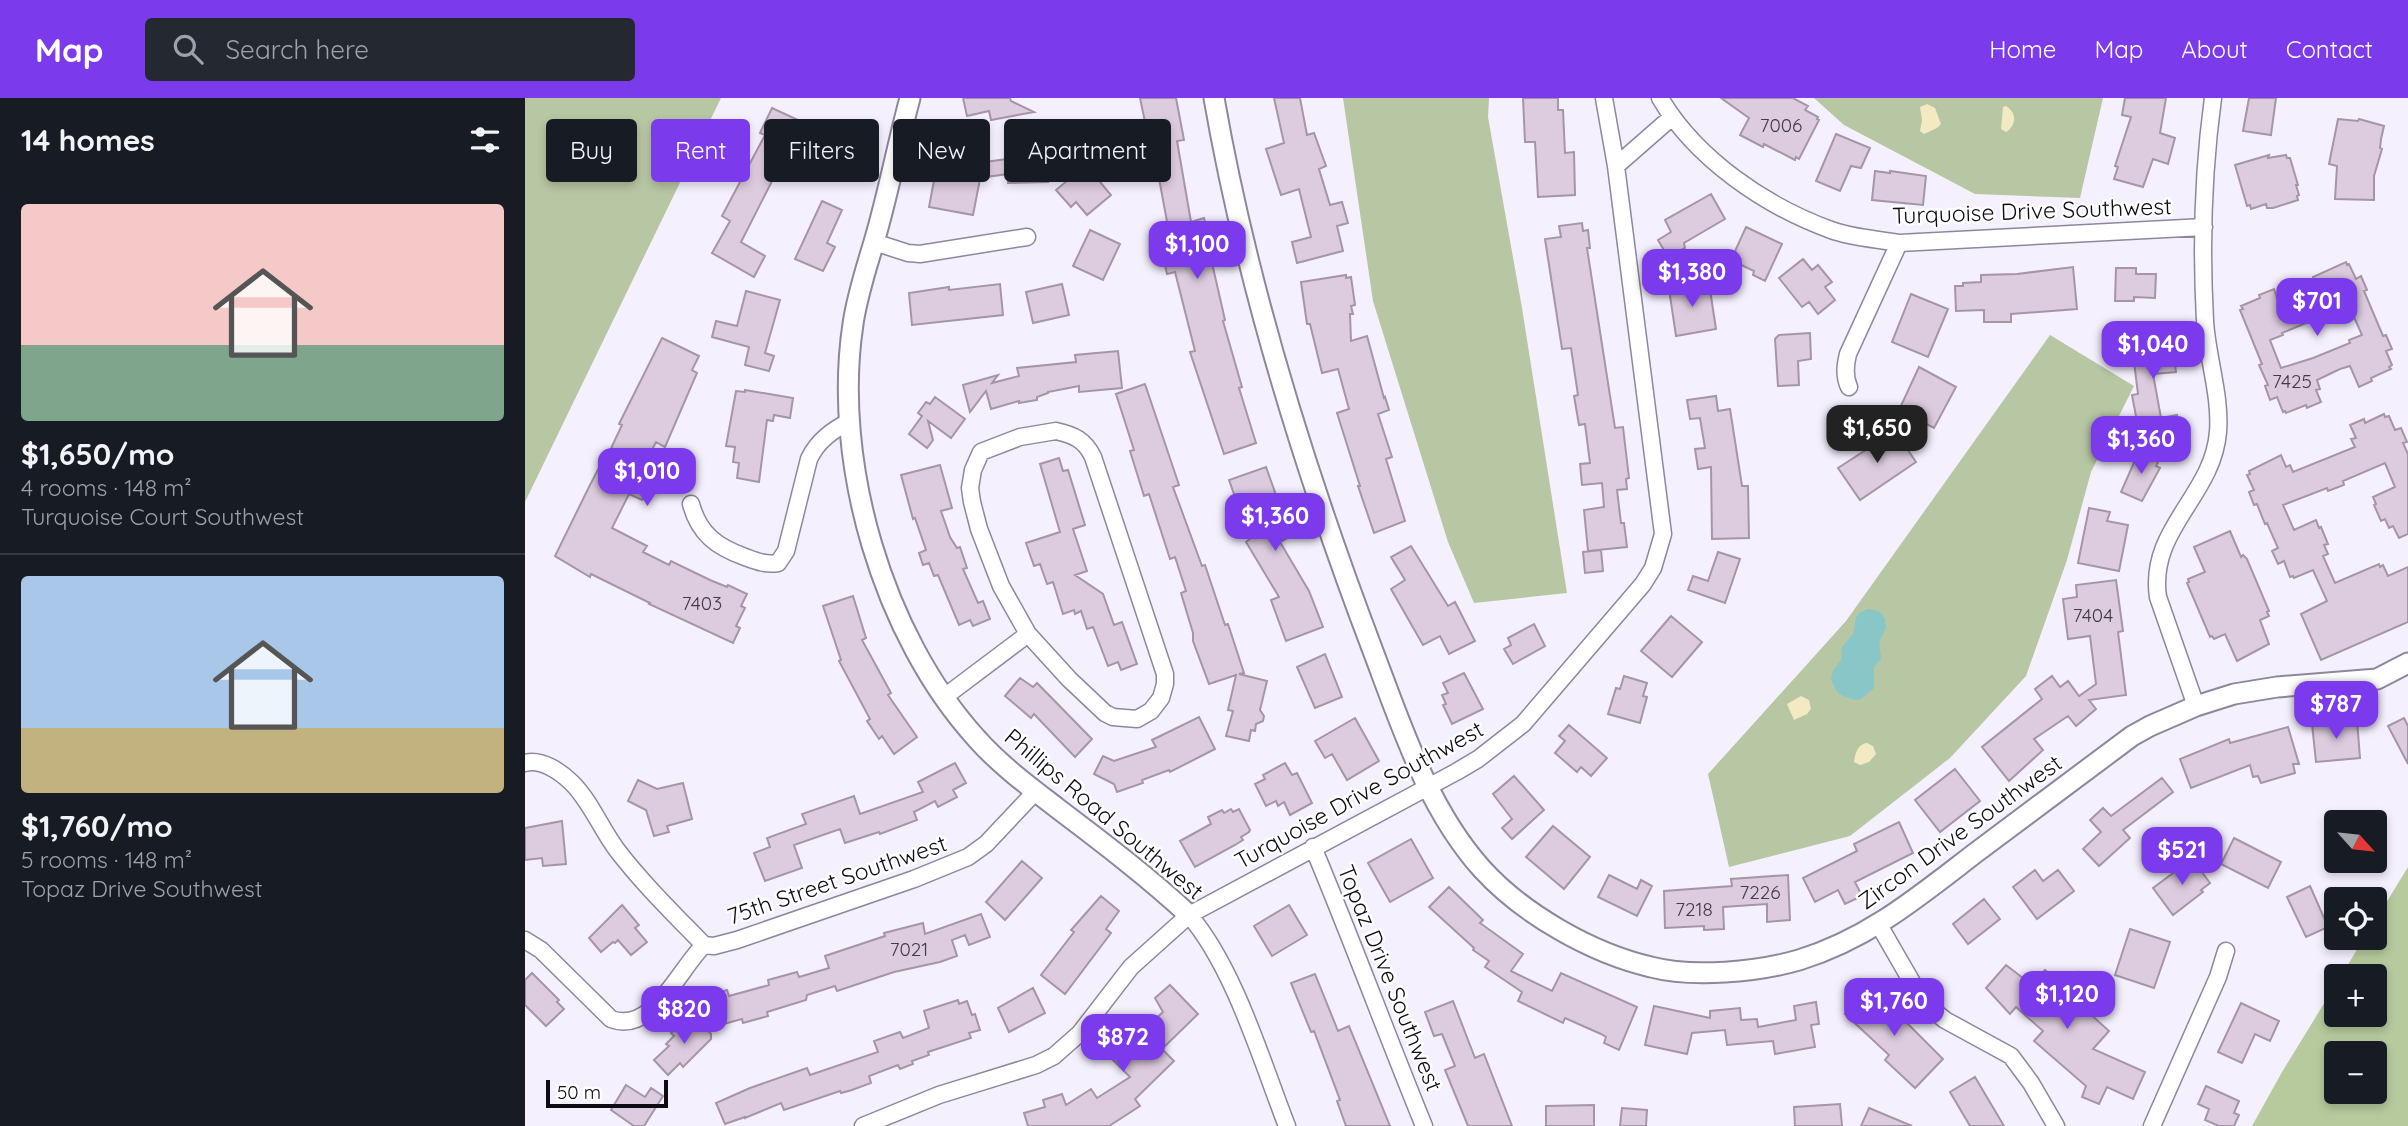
<!DOCTYPE html>
<html lang="en">
<head>
<meta charset="utf-8">
<style>
	:root { --surface:#171b24; --page:#242831; --text:#f1f3f6; --muted:#9ea1a6; --line:#363941; --accent:#7c3aed }
	body { margin:0; font-family:Quicksand,sans-serif; background:var(--page); color:var(--text); height:100vh; display:flex; flex-direction:column; font-size:26px; white-space:nowrap }
	* { box-sizing:border-box; margin:0 }
	p { font-size:23px; color:var(--muted) }
	.icon { flex:none; width:38px; height:38px; fill:none; stroke:currentColor; stroke-width:2; stroke-linecap:round; stroke-linejoin:round }
	.map { position:relative; flex:1; overflow:hidden }
	.drawer { display:flex; flex-direction:column; background:var(--surface); width:525px }
	.drawer>* { flex:none }
	.guide { position:absolute; left:21px; top:21px; width:665px; height:63px; display:flex; gap:14px }
	.needle { width:46px; rotate:117deg }
	.controls { position:absolute; left:1799px; top:712px; display:grid; gap:14px }
	.controls a { display:grid; place-items:center; width:63px; height:63px; border-radius:7px; background:var(--surface); box-shadow:0 4px 10px #0003; font-size:35px }
	.scale { position:absolute; left:21px; bottom:18px; width:122px; box-sizing:border-box; padding-left:7px; border:4px solid #0e0b13; border-top:0; font-size:19px; line-height:24px; white-space:nowrap; color:#0e0b13; -webkit-text-stroke:5px #fff; paint-order:stroke }
	.price { position:absolute; translate:-50% -60px; padding:0 16px; border-radius:14px; background:var(--accent); color:#fff; font-size:23px; line-height:46px; filter:drop-shadow(0 2px 4px #0008) }
	.price::after { content:''; position:absolute; left:50%; top:42px; width:21px; height:16px; margin-left:-10px; background:inherit; clip-path:polygon(0 0,100% 0,50% 100%) }
	.price.current { background:#222; color:#fff }
	ul { padding:0; list-style:none }
	li { display:grid; align-content:center; gap:14px; height:371px; padding:0 21px }
	li+li { border-top:2px solid var(--line) }
	li span { display:grid; place-items:center; height:217px; border-radius:7px; color:#555 }
	li>.icon { margin-inline-start:auto }
	span .icon { width:126px; height:126px; fill:#fffc; stroke-width:1 }
	li b { font-size:30px }
	h2 { display:flex; justify-content:space-between; align-items:center; height:84px; padding:0 21px; font-size:30px }
	.chip { padding:0 24px; border-radius:7px; background:var(--surface); box-shadow:0 4px 10px #0003; font-size:24px; line-height:63px }
	.chip.current { background:var(--accent); color:#fff }
	header { display:flex; align-items:center; gap:42px; box-sizing:border-box; height:98px; padding:0 35px; background:var(--accent); color:#fff }
	header strong { font-size:33px }
	nav { display:flex; gap:38px; margin-inline-start:auto; font-size:24px }
	.search { width:490px; height:63px; background:var(--page); display:flex; align-items:center; gap:18px; box-sizing:border-box; padding:0 24px; border-radius:7px; color:var(--muted); font-size:26px }
	main { display:flex; flex:1; min-height:0 }
	.map>svg:first-child { display:block }
</style>
</head>
<body>
<header>
<strong>Map</strong>
<div class="search"><svg class="icon" aria-label="search" viewBox="0 0 24 24"><circle cx="10" cy="10" r="6"/><path d="M15 15l6 6"/></svg>Search here</div>
<nav><a>Home</a><a>Map</a><a>About</a><a>Contact</a></nav>
</header>
<main>
<section class="drawer">
<h2>14 homes<svg class="icon" aria-label="filters" viewBox="0 0 24 24"><path d="M4 7h16M4 17h16"/><circle cx="9" cy="7" r="2"/><circle cx="15" cy="17" r="2"/></svg></h2>
<ul>
<li><span style="background:linear-gradient(#f6c9c9 65%,#7fa58c 0)"><svg class="icon" aria-label="home" viewBox="0 0 24 24"><path d="M3 11l9-7 9 7M6 9v11h12V9"/></svg></span><div><b>$1,650/mo</b><p>4 rooms · 148 m²</p><p>Turquoise Court Southwest</p></div></li>
<li><span style="background:linear-gradient(#a9c7e8 70%,#c2b280 0)"><svg class="icon" aria-label="home" viewBox="0 0 24 24"><path d="M3 11l9-7 9 7M6 9v11h12V9"/></svg></span><div><b>$1,760/mo</b><p>5 rooms · 148 m²</p><p>Topaz Drive Southwest</p></div></li>
</ul>
</section>
<div class="map">
<svg width="1883" height="1028" viewBox="0 0 1883 1028">
	<rect width="100%" height="100%" fill="#f5f0fe"/>
	<path fill="#b7c6a3" d="M0,0H196L0,404Z
		M818,0H964L963,19L997,210L1042,495L949,505L923,444L848,203Z
		M1289,0H1578L1555,100L1450,96L1319,27Z
		M1525,237L1609,288L1566,374L1542,462L1501,578L1425,660L1325,738L1204,769L1183,676L1321,523Z"/>
	<path fill="#b7ca9e" fill-rule="evenodd" d="M1883,769V1028H1727L1757,974L1811,886V917H1850V878H1816L1839,840H1850V823ZM1811,956H1850V994H1811Z"/>
	<path fill="#f3eac4" d="M1402,6L1410,10L1416,26L1412,30L1399,36L1395,33L1397,22L1395,9Z
		M1481,8C1492,15 1492,27 1481,34L1476,31L1478,9Z
		M1276,598L1284,602L1286,611L1282,616L1269,622L1262,606Z
		M1342,645L1348,648L1351,656L1344,664L1335,667L1329,664C1330,655 1333,646 1342,645Z"/>
	<path fill="#88c6c8" d="M1343,511L1354,513L1360,521L1361,530L1354,544L1356,560L1349,569V590L1336,601L1330,602L1318,598L1312,594L1306,582L1308,573L1316,562L1317,549L1328,536L1331,520L1334,515Z"/>
	<path fill="#ddccdf" stroke="#a595a8" stroke-width="2" fill-rule="evenodd" d="M438,0H485L486,3L509,14L466,22L464,13L442,18Z
		M615,0H651L659,42L652,43L666,124L679,120L682,132L687,165L700,222L698,223L717,289L714,290L731,345L699,356L665,254L670,253L650,174L642,176L637,155L643,153L638,131L643,129L628,48H625Z
		M749,0H775L782,37L789,35L801,68L794,71L805,107L817,104L823,125L812,128L818,153L772,165L767,144L786,139L774,91L756,97L741,51L759,45Z
		M998,0H1033V12H1038L1040,55L1049,54L1050,97L1013,99L1010,44H1000Z
		M1196,0H1268L1283,8L1280,12L1293,19L1292,21L1294,22L1274,61L1271,59L1270,62L1239,46L1238,49L1215,37L1224,20Z
		M1600,0H1641L1635,35L1650,40L1643,66L1628,61L1618,89L1589,81L1593,69L1590,68L1606,19L1597,17Z
		M1724,0H1751L1746,37L1718,33Z
		M247,10L286,28L279,45L269,40L216,144L240,158L229,179L187,155L205,123L197,118L240,37L235,35Z
		M1813,21L1833,23L1834,21L1859,28L1856,41L1855,50L1857,51L1849,78V102L1810,101L1812,68L1804,66Z
		M1311,36L1345,50L1336,70L1326,68L1315,93L1291,83Z
		M522,52L523,84L483,85V76L461,79L459,64L482,61V53Z
		M1744,57L1743,60L1761,57L1762,60H1765L1773,87H1771L1774,97L1772,98L1773,102L1748,110H1742L1741,106L1726,111L1725,107L1722,108L1710,67Z
		M561,67L586,97L562,117L551,104L546,109L531,92Z
		M411,72L455,81L448,117L404,109Z
		M1350,73L1365,75V73L1401,78L1398,107L1347,102Z
		M1186,96L1200,121L1159,145L1160,150L1143,159L1133,142L1146,134L1140,122Z
		M297,103L317,112L302,145L310,149L298,173L270,161Z
		M1057,125L1058,133L1063,132L1065,150H1062L1090,330L1098,329L1104,380L1101,381L1102,391L1092,392L1096,425H1099L1102,449L1063,453L1059,412L1079,409L1077,385L1057,387L1055,366L1065,365L1060,326L1054,327L1049,298L1053,297L1046,250L1037,251L1020,141L1036,139L1034,128Z
		M1221,129L1257,146L1240,183L1228,177L1229,173L1206,162Z
		M565,132L595,146L578,182L548,168Z
		M1278,161L1287,172L1293,167L1307,184L1300,189L1310,202L1293,216L1284,204L1277,209L1254,180Z
		M1821,164L1822,167L1824,166L1831,181L1836,178L1842,192L1839,193L1858,238L1861,237L1867,251L1861,253L1867,267L1864,269L1866,271L1846,280L1847,283L1834,289L1825,268L1815,271L1792,282L1795,291L1791,292L1796,304L1782,310L1781,307L1761,315L1760,313L1758,314L1752,299L1745,302L1740,288L1743,287L1734,267L1737,266L1715,212L1718,211L1716,208L1735,200L1734,197L1749,191L1753,203L1757,201L1761,210L1790,198L1787,189L1791,187L1788,179ZM1825,210L1837,237L1824,242L1825,245L1788,260L1756,270L1745,242L1758,237L1757,235L1812,212L1813,215Z
		M1548,169L1552,211L1486,216V224H1459V212L1431,213L1430,188H1438V185L1456,184V177L1492,176Z
		M1591,170H1611V176H1631L1630,200L1609,199V203H1590Z
		M821,177V180L826,179L830,207L826,208L828,216H825L826,243L842,238L859,300L860,299L864,312L853,316L867,359L861,361L880,423L849,435L833,388H835L812,315L824,311L813,271L797,275L785,226H782L776,184Z
		M1184,185L1191,231L1151,238L1144,191Z
		M475,186L478,217L387,227L384,195L424,189V192Z
		M537,186L544,217L508,225L501,194Z
		M221,193L255,202L240,255L249,258L244,273L220,267L224,249L187,239L191,223L212,228Z
		M1386,196L1423,211L1403,259L1367,244Z
		M1645,227L1651,274L1628,276L1636,320L1652,317L1656,337L1616,345L1607,297L1613,296L1605,232Z
		M1285,235L1286,261L1273,263L1274,287L1253,288L1250,241L1254,237Z
		M137,240L174,258L167,272L172,275L140,349L131,344L115,375L127,381L117,402L104,396L87,430L122,448L118,454L144,467L146,463L185,482L202,489L203,487L222,496L216,508L220,510L211,528L215,530L208,545L124,506L125,505L66,476L65,479L30,458L64,389L80,358L82,359L97,327L94,326Z
		M593,253L597,290L554,294V288L523,294V295L512,299V302L494,305V303L466,311L461,293L445,314L438,287L473,277L467,285L494,278L492,270L551,264L550,257Z
		M1394,269L1431,289L1409,330L1374,312Z
		M620,286L654,387L648,389L677,468L680,467L700,527L703,526L719,575L714,576L742,583L735,612L739,618L738,623L731,626L730,633L726,632L724,643L701,638L708,613L703,612L711,577L684,586L668,543V535L656,495L661,493L650,459L645,461L624,396L619,398L605,353L609,352L591,296Z
		M220,292L268,300L265,320L249,317L248,323L242,322L234,384L212,380L214,365L208,364L210,349L201,348L211,293L220,294Z
		M1191,298L1193,313L1205,311L1217,388H1223L1224,440L1187,441L1186,369L1173,371L1170,351L1180,350L1175,320L1165,321L1162,302Z
		M410,299L440,321L426,340L403,323L408,342L402,350L384,336L397,318L393,315L401,304L405,306Z
		M1859,316L1860,319L1864,318L1870,332L1876,330L1882,344L1878,345L1883,356V436L1874,440L1868,428L1864,430L1860,421L1856,423L1849,407L1851,406L1848,399L1870,389L1860,365L1818,383L1819,387L1803,393L1802,390L1758,407L1769,432L1791,422L1794,430L1796,429L1803,446L1799,447L1803,456L1798,458L1810,485L1854,466L1855,469L1858,467L1863,478L1883,469V524L1796,562L1776,516L1802,503L1788,472L1769,480L1768,478L1765,479L1759,463L1753,466L1747,453L1753,450L1742,425L1740,426L1732,406L1729,407L1724,394L1729,392L1722,377L1725,376L1724,373L1756,357L1761,369L1765,367L1768,374L1830,349L1826,341L1831,340L1825,327L1839,321L1840,325Z
		M1370,333L1391,364L1335,402L1313,370Z
		M1614,353L1634,362L1631,368L1635,370L1617,403L1596,394Z
		M534,360L538,373L543,372L560,427L548,431L562,473L550,477L578,496L589,527L597,524L612,566L596,572L593,564L583,568L568,529L562,531L556,513L550,516L549,512L538,516L528,484L522,486L515,466L509,468L501,445L535,434L515,366Z
		M415,367L427,410L416,413L425,439L432,450L435,449L442,470L438,471L453,505L458,503L465,521L448,528L445,522L434,527L413,477L409,478L404,465L398,467L394,455L401,452L390,420L388,421L376,377Z
		M741,369L761,425L768,437L755,444L784,493L798,529L761,543L746,502L754,499L721,444L725,441L704,382Z
		M1564,410L1585,414L1582,423L1603,427L1594,473L1553,465Z
		M1705,433L1716,459L1718,457L1722,461L1744,513L1742,514L1744,518L1735,522L1744,546L1712,563L1700,536L1689,541L1687,538L1685,539L1662,485L1664,484L1663,481L1680,474L1669,449Z
		M886,448L923,508L930,504L950,543L924,556L915,538L898,547L866,491L880,482L866,459Z
		M1076,452L1078,473L1060,475L1058,454Z
		M1193,454L1215,461L1200,505L1163,492L1168,478L1183,483Z
		M1591,482L1598,533L1593,534L1601,597L1564,602L1571,611L1551,628L1543,618L1509,641L1518,652L1484,683L1457,649L1517,601L1510,591L1527,578L1535,589L1543,583L1554,598L1571,586L1565,538L1543,541L1538,501L1552,499L1551,487Z
		M328,498L341,540L337,542L366,595L363,597L392,639L369,656L357,638L354,641L342,623L345,621L314,563L316,562L298,508Z
		M1146,518L1177,544L1147,579L1116,553Z
		M1009,526L1020,548L988,566L979,551L986,547L983,540Z
		M800,556L817,599L790,610L772,569Z
		M939,575L958,611L927,626L918,607L921,606L917,597L923,595L918,585Z
		M1099,578L1122,585L1118,598L1122,599L1115,625L1083,616L1091,590L1095,591Z
		M495,580L508,589L512,585L567,641L550,659L509,616L506,620L480,598Z
		M674,619L690,651L645,674L644,672L617,682L618,685L592,694L589,686L569,676L578,658L589,663L631,649L627,642Z
		M830,620L854,663L822,682L807,656L800,660L790,643Z
		M1879,620L1883,628V666L1863,628Z
		M1832,622L1835,660L1791,664L1787,626Z
		M1044,627L1082,660L1066,678L1056,669L1052,674L1030,655L1040,643L1034,638Z
		M1763,629L1774,666H1768L1770,675L1736,685L1733,678L1728,679L1725,667L1666,690L1655,661L1704,641L1705,645Z
		M430,665L441,685L428,692L432,699L413,709L410,703L389,714L392,722L355,736L354,734L320,745L315,731L269,747L277,770L240,783L229,755L245,749L242,740L281,726L277,716L329,698L335,716L398,694L393,684Z
		M760,665L767,677L772,675L787,705L765,717L759,704L753,708L751,703L741,708L730,686L740,681L738,677Z
		M1430,671L1455,703L1415,734L1390,702Z
		M989,678L1019,712L987,741L977,730L987,721L968,696Z
		M1637,680L1648,694L1598,732L1605,740L1574,768L1558,751L1576,734L1565,722L1578,710L1586,718Z
		M113,682L132,691L158,685L167,721L142,728L144,734L129,738L121,712L103,703Z
		M706,711L708,714L714,711L725,732L724,734L716,739L718,742L710,747L670,769L655,743L686,726L683,719L697,712L699,715Z
		M37,723L41,766L18,768L17,760L0,762V730Z
		M1374,724L1388,755L1330,784L1337,798L1320,806L1313,792L1290,804L1278,780L1332,753L1329,746Z
		M1028,728L1065,759L1039,791L1001,759Z
		M1709,740L1756,764L1743,790L1696,766Z
		M886,741L908,780L865,804L843,765Z
		M1667,761L1685,785L1676,792L1678,794L1648,817L1628,790Z
		M497,763L517,780L480,822L461,804Z
		M1510,772L1518,783L1533,772L1549,793L1512,821L1488,789Z
		M1084,777L1112,791L1116,782L1127,788L1112,818L1073,799Z
		M1263,777L1265,822L1242,824V806L1198,809L1199,831L1179,832V828L1140,830L1139,793L1207,788L1206,781Z
		M1785,788L1803,829L1781,839L1762,799Z
		M924,789L958,822L955,825L998,856L986,873L1027,893L1036,875L1112,909L1094,952L1079,945L1081,939L1076,936L1040,920L1038,925L993,903L997,894L960,869L964,863L948,852L949,850L904,809Z
		M576,798L594,813L581,831L586,835L540,896L516,877L549,834L546,832Z
		M1459,801L1475,821L1443,846L1428,826Z
		M97,807L114,827L110,830L122,844L106,857L93,842L90,845L88,844L76,854L64,840Z
		M764,807L782,837L747,858L729,828Z
		M456,816L465,839L444,847L440,837L427,842L432,858L415,864L369,874L312,893L310,888L282,897L281,902L242,914L243,918L218,925L217,921L195,927L186,897L202,892L204,898L244,887L243,882L272,874L274,879L304,870L300,858L360,838L359,835L398,825L400,836Z
		M1605,831L1645,844L1629,890L1590,877Z
		M1481,867L1507,887L1520,872L1540,890L1554,874L1566,886L1551,903L1584,933L1568,951L1620,974L1608,1001L1582,989L1574,1006L1557,999L1561,988L1509,943L1518,933L1491,909L1485,916L1461,890Z
		M7,875L34,902L32,904L39,911L21,928L0,907V882Z
		M790,876L813,933L824,928L865,1028H821L812,1003L815,1002L789,933L786,934L766,885Z
		M645,887L673,916L637,951L649,963L610,1001L615,1008L584,1028H503L499,1015L520,1009L518,1002L537,996L541,1007L566,991L572,1000L605,979L585,959L598,946L605,954L632,927L628,923L638,914L630,900Z
		M1338,889L1360,909L1363,906L1418,961L1390,990L1360,962L1364,957L1320,916L1327,908L1323,905Z
		M508,890L520,915L484,934L473,910Z
		M433,902L434,906L442,903L447,917L450,916L455,932L444,935L446,940L403,954L404,957L387,963L388,966L375,971L373,967L344,978L346,985L327,992L316,995L315,993L259,1012L256,1005L220,1020V1019L200,1026L191,1005L225,990L282,970L285,977L353,954L349,943L375,934L378,940L404,930L399,913Z
		M928,903L950,960L959,956L987,1028H943L920,972L930,968L917,936L909,938L900,914Z
		M1291,904L1294,926L1286,927L1290,949L1250,956L1248,943L1202,947L1200,932L1167,935L1162,956L1120,947L1129,908L1185,920V913L1215,910L1216,922L1232,921L1233,929L1271,922L1269,908Z
		M1716,905L1754,923L1745,943L1730,936L1717,965L1693,954Z
		M169,919L186,936V941L158,969L155,965L143,977L129,962L144,948L141,946L149,938L146,935L154,927L158,930Z
		M1450,979L1479,1028H1445L1425,994Z
		M101,987L120,999L126,990L138,998L119,1028H109L86,1012Z
		M1681,988L1714,1003L1709,1015L1714,1017L1709,1028H1694L1680,1022L1684,1011L1673,1006Z
		M1315,1006L1317,1028H1270L1269,1009Z
		M1069,1007V1028H1021V1008Z
		M1097,1010L1122,1012L1121,1028H1095Z
		M1344,1010L1387,1028H1336Z"/>
	<g fill="none" stroke-linecap="round" stroke-linejoin="round">
		<defs>
			<path id="minor" d="M1135,0C1171,61 1240,108 1306,132C1328,140 1352,141 1374,145L1679,129
				M1091,68L1147,19
				M349,144L383,155L395,156L502,139
				M1324,289C1319,278 1320,268 1323,256L1374,145
				M531,333C549,337 560,342 568,359L640,576V586L636,600L626,613L612,621L588,619L580,615L544,581L503,536L476,488L454,431L447,404L445,390L448,372L456,354L495,339Z
				M166,406C174,436 192,449 220,459C231,463 240,467 253,465L261,453L284,361C293,342 308,332 325,323
				M418,600L503,536
				M1671,608L1633,499C1623,431 1688,398 1693,334C1696,298 1682,258 1680,223C1676,149 1678,73 1688,0
				M0,665C16,660 36,674 47,685C66,704 76,731 92,752C118,786 149,816 179,847
				M788,749C827,842 861,935 899,1028
				M664,817C709,869 737,964 762,1028
				M1354,827L1399,905L1420,922L1486,958L1506,985L1531,1028
				M0,842L16,852L86,921C127,937 154,871 179,847L189,848L212,842L389,781L443,759L461,746L510,694
				M338,1028L414,997L511,967L529,958L555,935L606,869L664,817L931,674L953,661L998,626L1118,486L1128,470L1138,436L1091,68L1079,0
				M1627,1028L1693,879L1701,853"/>
			<path id="tertiary" d="M385,0C372,48 363,97 349,144C341,171 332,198 328,226C307,364 358,538 452,641C475,667 505,689 532,710C577,744 623,779 664,817
				M689,0C722,189 780,374 848,553C876,627 903,711 957,771C998,816 1066,855 1126,869C1168,880 1232,874 1274,862C1343,841 1393,799 1449,756C1502,717 1554,677 1607,638L1625,628L1671,608L1709,596L1752,589L1852,581L1883,565"/>
		</defs>
		<use href="#minor" stroke="#8e879c" stroke-width="19"/>
		<use href="#tertiary" stroke="#8e879c" stroke-width="23"/>
		<use href="#minor" stroke="#fff" stroke-width="16"/>
		<use href="#tertiary" stroke="#fff" stroke-width="19"/>
	</g>
	<g text-anchor="middle" stroke-width="5" stroke-linejoin="round" paint-order="stroke">
		<g font-size="19" fill="#423b46">
			<text x="1256" y="34">7006</text>
			<text x="1767" y="290">7425</text>
			<text x="177" y="512">7403</text>
			<text x="1568" y="524">7404</text>
			<text x="1235" y="801">7226</text>
			<text x="1169" y="818">7218</text>
			<text x="384" y="858">7021</text>
		</g>
		<g font-size="23" fill="#0e0b13" stroke="#fff">
			<text transform="translate(1507 113) rotate(-2)" y="8">Turquoise Drive Southwest</text>
			<text transform="translate(834 697) rotate(-29)" y="8">Turquoise Drive Southwest</text>
			<text transform="translate(579 716) rotate(40)" y="8">Phillips Road Southwest</text>
			<text transform="translate(1435 734) rotate(-36)" y="8">Zircon Drive Southwest</text>
			<text transform="translate(312 782) rotate(-19)" y="8">75th Street Southwest</text>
			<text transform="translate(865 880) rotate(68)" y="8">Topaz Drive Southwest</text>
		</g>
	</g>
</svg>
<div class="controls">
<a><svg class="needle" viewBox="-14 -14 28 28"><path d="M0-13l5 13h-10z" fill="#e53935"/><path d="M0 13l5-13h-10z" fill="#9ea1a6"/></svg></a>
<a><svg class="icon" aria-label="locate" viewBox="0 0 24 24"><circle cx="12" cy="12" r="6"/><path d="M12 2v4M12 18v4M2 12h4M18 12h4"/></svg></a>
<a>+</a>
<a>−</a>
</div>
<div class="scale">50 m</div>
<b class="price" style="left:672px;top:183px">$1,100</b>
<b class="price" style="left:1167px;top:211px">$1,380</b>
<b class="price" style="left:1792px;top:240px">$701</b>
<b class="price" style="left:1628px;top:283px">$1,040</b>
<b class="price current" style="left:1352px;top:367px">$1,650</b>
<b class="price" style="left:1616px;top:378px">$1,360</b>
<b class="price" style="left:122px;top:410px">$1,010</b>
<b class="price" style="left:750px;top:455px">$1,360</b>
<b class="price" style="left:1811px;top:643px">$787</b>
<b class="price" style="left:1657px;top:789px">$521</b>
<b class="price" style="left:1542px;top:933px">$1,120</b>
<b class="price" style="left:1369px;top:940px">$1,760</b>
<b class="price" style="left:159px;top:948px">$820</b>
<b class="price" style="left:598px;top:976px">$872</b>
<div class="guide">
<a class="chip">Buy</a>
<a class="chip current">Rent</a>
<a class="chip">Filters</a>
<a class="chip">New</a>
<a class="chip">Apartment</a>
</div>
</div>
</main>
</body>
</html>
